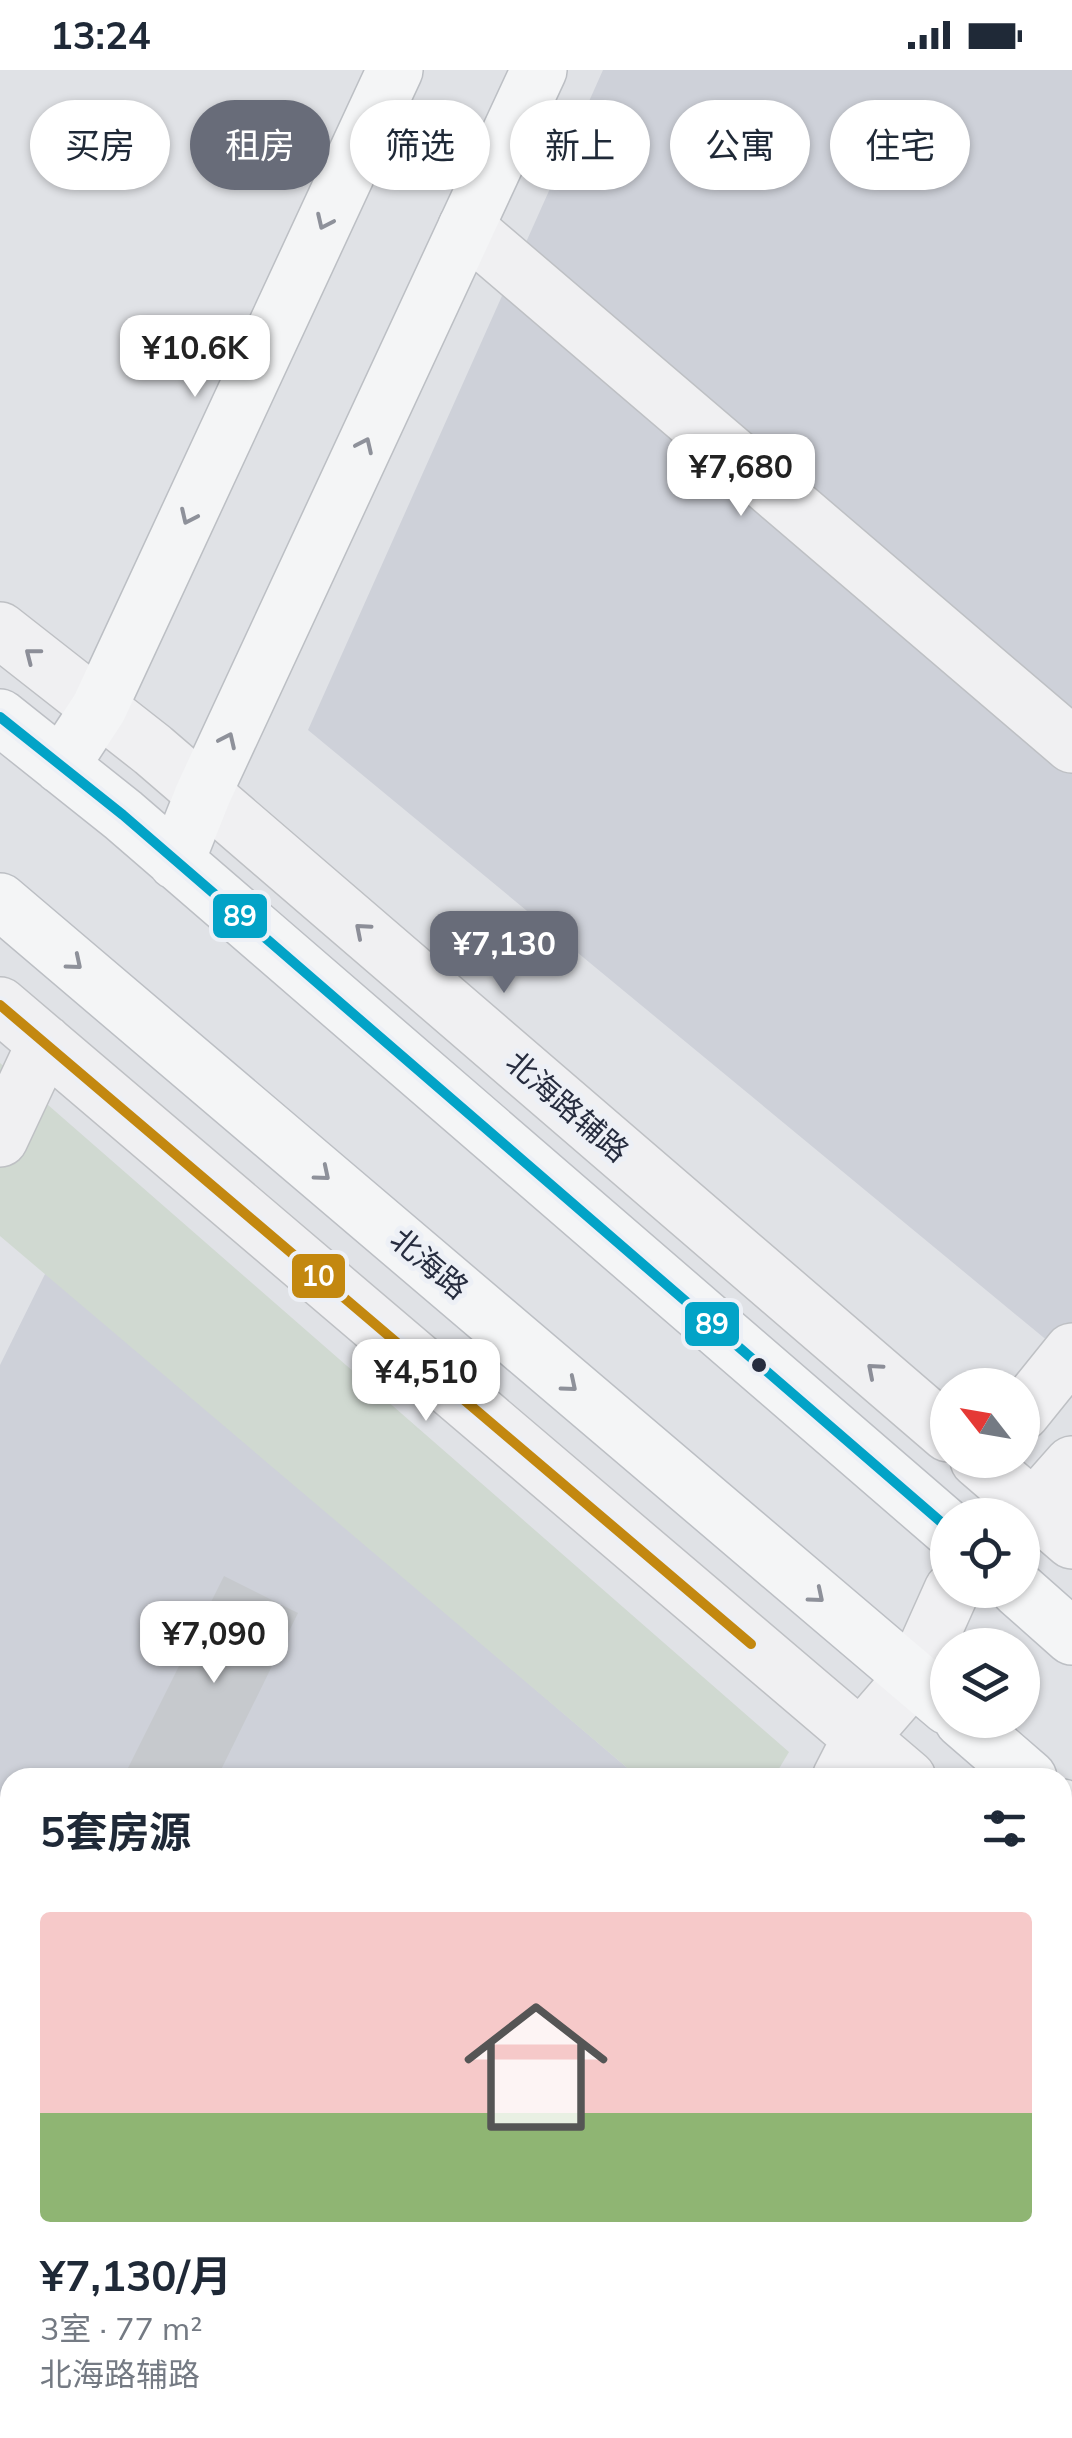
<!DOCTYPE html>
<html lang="zh">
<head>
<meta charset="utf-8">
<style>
	:root { --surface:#fff; --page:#f2f2f3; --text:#1f2937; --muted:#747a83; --accent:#686c79 }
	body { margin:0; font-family:Mulish,"Noto Sans SC",sans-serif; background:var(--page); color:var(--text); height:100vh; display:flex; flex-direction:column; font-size:38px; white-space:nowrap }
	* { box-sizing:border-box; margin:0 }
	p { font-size:32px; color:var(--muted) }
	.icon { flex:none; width:55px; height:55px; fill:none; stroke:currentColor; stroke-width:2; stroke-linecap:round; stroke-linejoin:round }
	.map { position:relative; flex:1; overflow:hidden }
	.sheet { position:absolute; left:0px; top:1698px; width:1072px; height:672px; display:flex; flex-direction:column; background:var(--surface); border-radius:30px 30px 0 0; box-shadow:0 2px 8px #0004 }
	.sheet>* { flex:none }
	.hud { position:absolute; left:30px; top:30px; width:1012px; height:90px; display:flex; gap:20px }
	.needle { width:65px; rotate:301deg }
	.buttons { position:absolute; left:930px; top:1298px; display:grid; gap:20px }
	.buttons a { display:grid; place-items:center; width:110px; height:110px; border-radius:50%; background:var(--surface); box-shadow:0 2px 8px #0004; font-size:50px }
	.price { position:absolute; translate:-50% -85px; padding:0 22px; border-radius:20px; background:#fff; color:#222; font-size:32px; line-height:65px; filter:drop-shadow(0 2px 5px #0008) }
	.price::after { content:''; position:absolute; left:50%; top:60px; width:30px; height:22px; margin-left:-15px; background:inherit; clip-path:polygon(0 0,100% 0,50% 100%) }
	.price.current { background:var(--accent); color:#fff }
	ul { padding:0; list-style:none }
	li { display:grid; align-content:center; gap:20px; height:530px; padding:0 40px }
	li span { display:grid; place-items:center; height:310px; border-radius:10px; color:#555 }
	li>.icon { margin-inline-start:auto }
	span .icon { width:180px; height:180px; fill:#fffc; stroke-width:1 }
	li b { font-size:42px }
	h2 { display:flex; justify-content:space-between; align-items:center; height:120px; padding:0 40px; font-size:42px }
	.tag { padding:0 35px; border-radius:45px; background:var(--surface); box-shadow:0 2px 8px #0004; font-size:35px; line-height:90px }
	.tag.current { background:var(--accent); color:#fff }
	.status { display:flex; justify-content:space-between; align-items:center; height:70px; padding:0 50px; background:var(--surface); direction:ltr }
	.status svg { height:28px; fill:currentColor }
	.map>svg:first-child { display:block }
</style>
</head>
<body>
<div class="status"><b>13:24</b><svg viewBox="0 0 49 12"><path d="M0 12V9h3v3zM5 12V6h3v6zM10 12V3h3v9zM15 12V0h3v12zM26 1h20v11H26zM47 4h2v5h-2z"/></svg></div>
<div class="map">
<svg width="1072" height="2368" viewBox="0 0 1072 2368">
	<rect width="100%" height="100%" fill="#e0e2e6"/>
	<path fill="#ced1d9" d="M603,0H1072V1291L308,660Z
		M46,1202L638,1707L10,1708V2360H434L430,2368H0V1295Z"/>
	<path fill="#d0d9d1" d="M0,993L789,1682L774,1707H638L0,1166Z
		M0,2290L10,2295V2360H148L165,2368H0Z"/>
	<path fill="#c6c9cd" d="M224,1506L298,1543L217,1708H123Z
		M10,1978V2220L4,2233L0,2232V2000Z"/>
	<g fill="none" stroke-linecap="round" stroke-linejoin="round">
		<defs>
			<path id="minor" d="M466,157L1072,675
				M0,560L153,680L948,1364
				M0,935L908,1708
				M0,1069L45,973
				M1022,1343L1072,1281
				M978,1390L1072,1471
				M1033,1438L1072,1394
				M840,1708L861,1667L913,1607L952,1520
				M1062,1839L1072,1847
				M0,2267L10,2272
				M195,2360L212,2368
				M253,2368L257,2360
				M506,2368L510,2360"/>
			<path id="major" d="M0,647L123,745L948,1458
				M61,696L99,638L395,0
				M176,792L203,724L539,0
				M0,831L948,1637
				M1019,1520L1072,1567
				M962,1650L1029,1708
				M1062,1737L1072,1745"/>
		</defs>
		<use href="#minor" stroke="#bec0c4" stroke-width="58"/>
		<use href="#major" stroke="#bcbfc4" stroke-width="58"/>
		<use href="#minor" stroke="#f0f0f2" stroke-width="55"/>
		<use href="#major" stroke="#f4f5f6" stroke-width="55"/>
		<defs>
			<path id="bus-1" d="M0,647L123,745L948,1458"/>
			<path id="bus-2" d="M0,935L751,1574"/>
		</defs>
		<use href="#bus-1" stroke="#edf0f6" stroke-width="18"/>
		<use href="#bus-2" stroke="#edf0f6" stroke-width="18"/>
		<use href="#bus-1" stroke="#02a3c7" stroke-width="10"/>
		<use href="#bus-2" stroke="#c38810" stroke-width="10"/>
	</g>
	<defs><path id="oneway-chevron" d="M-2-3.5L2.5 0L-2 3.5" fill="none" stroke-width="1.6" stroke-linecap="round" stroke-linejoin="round" transform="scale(2.5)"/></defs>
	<g stroke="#8e919a">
		<use href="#oneway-chevron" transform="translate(324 152) rotate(115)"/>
		<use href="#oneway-chevron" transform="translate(365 375) rotate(-65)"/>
		<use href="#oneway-chevron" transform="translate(188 447) rotate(115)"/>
		<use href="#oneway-chevron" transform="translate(228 670) rotate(-65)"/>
		<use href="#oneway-chevron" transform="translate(75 893) rotate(40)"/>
		<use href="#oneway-chevron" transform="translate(323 1104) rotate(40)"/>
		<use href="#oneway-chevron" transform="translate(570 1315) rotate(40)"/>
		<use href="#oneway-chevron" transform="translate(817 1526) rotate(40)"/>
	</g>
	<g stroke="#8c8e98">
		<use href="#oneway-chevron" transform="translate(32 585) rotate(-142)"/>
		<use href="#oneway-chevron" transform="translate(362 860) rotate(-139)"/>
		<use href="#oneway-chevron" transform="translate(874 1300) rotate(-139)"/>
	</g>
	<circle fill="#272d3f" stroke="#edf0f6" stroke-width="4" cx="759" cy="1295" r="9"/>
	<g text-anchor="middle" stroke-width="10" stroke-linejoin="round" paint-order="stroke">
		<g font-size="30" fill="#272d3f" stroke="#edf0f6">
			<text transform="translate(567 1037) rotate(41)" y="10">北海路辅路</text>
			<text transform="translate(429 1194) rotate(40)" y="10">北海路</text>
		</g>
	</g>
	<g stroke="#edf0f6" stroke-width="4">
		<rect x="211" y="822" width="58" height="48" rx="10" fill="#02a3c7"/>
		<rect x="290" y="1182" width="57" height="48" rx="10" fill="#c38810"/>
		<rect x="683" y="1230" width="58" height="48" rx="10" fill="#02a3c7"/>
	</g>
	<g font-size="28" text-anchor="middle" font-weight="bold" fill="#fff">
		<text x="240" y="856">89</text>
		<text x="318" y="1216">10</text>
		<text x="712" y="1264">89</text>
	</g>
</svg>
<div class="buttons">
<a><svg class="needle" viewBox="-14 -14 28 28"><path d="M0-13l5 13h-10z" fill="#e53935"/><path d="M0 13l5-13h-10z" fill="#747a83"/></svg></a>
<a><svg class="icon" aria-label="locate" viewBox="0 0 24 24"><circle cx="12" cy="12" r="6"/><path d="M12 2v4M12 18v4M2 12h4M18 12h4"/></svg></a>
<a><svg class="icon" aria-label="layers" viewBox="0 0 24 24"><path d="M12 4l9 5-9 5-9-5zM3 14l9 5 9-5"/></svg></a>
</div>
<b class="price" style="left:195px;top:330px">¥10.6K</b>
<b class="price" style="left:741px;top:449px">¥7,680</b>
<b class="price current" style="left:504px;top:926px">¥7,130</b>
<b class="price" style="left:426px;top:1354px">¥4,510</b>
<b class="price" style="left:214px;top:1616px">¥7,090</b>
<div class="hud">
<a class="tag">买房</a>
<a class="tag current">租房</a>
<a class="tag">筛选</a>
<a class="tag">新上</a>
<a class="tag">公寓</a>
<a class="tag">住宅</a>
</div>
<section class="sheet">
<h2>5套房源<svg class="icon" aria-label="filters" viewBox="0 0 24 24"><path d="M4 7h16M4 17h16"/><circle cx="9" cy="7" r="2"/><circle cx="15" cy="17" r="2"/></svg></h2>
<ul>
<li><span style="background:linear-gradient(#f6c9c9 65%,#8fb573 0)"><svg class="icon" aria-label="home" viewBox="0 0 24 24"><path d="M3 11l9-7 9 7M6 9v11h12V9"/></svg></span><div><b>¥7,130/月</b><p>3室 · 77 m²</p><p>北海路辅路</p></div></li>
</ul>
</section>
</div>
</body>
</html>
